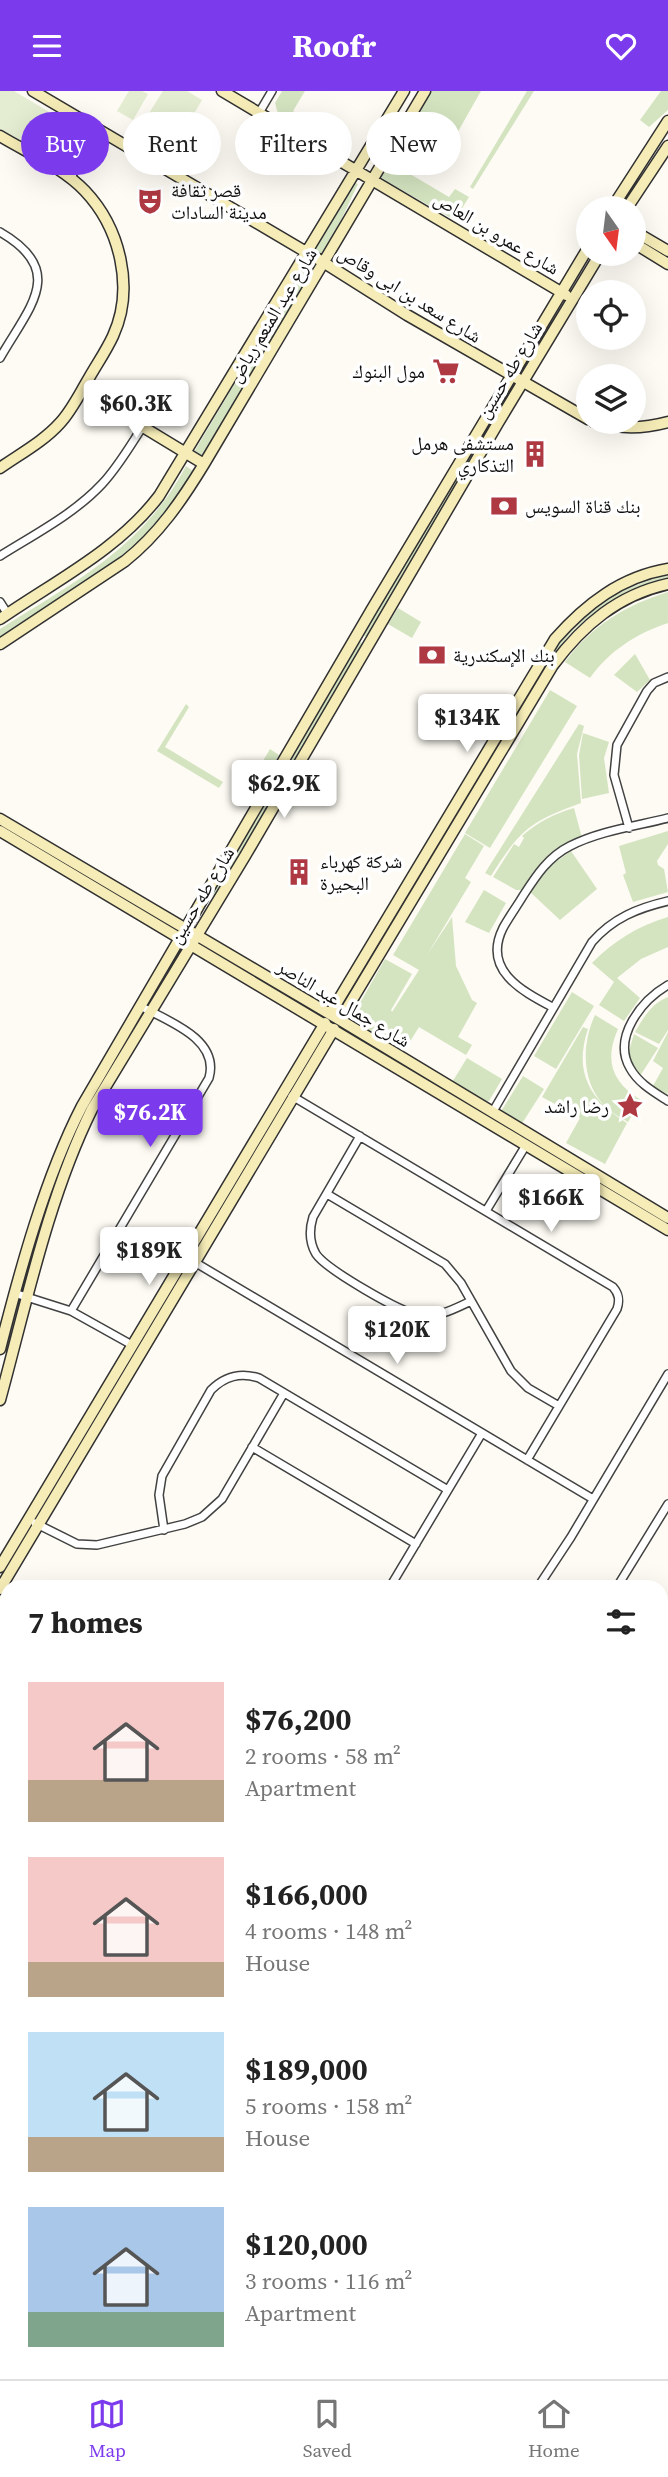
<!DOCTYPE html>
<html lang="en">
<head>
<meta charset="utf-8">
<style>
	:root { --surface:#fff; --page:#f2f2f2; --text:#222; --muted:#767676; --line:#e0e0e0; --accent:#7c3aed }
	body { margin:0; font-family:"Source Serif 4","Noto Naskh Arabic",serif; background:var(--page); color:var(--text); height:100vh; display:flex; flex-direction:column; font-size:26px; white-space:nowrap }
	* { box-sizing:border-box; margin:0 }
	p { font-size:23px; color:var(--muted) }
	.icon { flex:none; width:38px; height:38px; fill:none; stroke:currentColor; stroke-width:2; stroke-linecap:round; stroke-linejoin:round }
	.map { position:relative; flex:1; overflow:hidden }
	.side { position:absolute; left:0px; top:1489px; width:668px; height:800px; display:flex; flex-direction:column; background:var(--surface); border-radius:21px 21px 0 0; box-shadow:0 7px 28px #0002 }
	.side>* { flex:none }
	.banner { position:absolute; left:21px; top:21px; width:626px; height:63px; display:flex; gap:14px }
	.needle { width:46px; rotate:166deg }
	.buttons { position:absolute; left:576px; top:105px; display:grid; gap:14px }
	.buttons a { display:grid; place-items:center; width:70px; height:70px; border-radius:50%; background:var(--surface); box-shadow:0 7px 28px #0002; font-size:35px }
	.price { position:absolute; translate:-50% -60px; padding:0 16px; border-radius:7px; background:#fff; color:#222; font-size:23px; line-height:46px; filter:drop-shadow(0 2px 4px #0008) }
	.price::after { content:''; position:absolute; left:50%; top:42px; width:21px; height:16px; margin-left:-10px; background:inherit; clip-path:polygon(0 0,100% 0,50% 100%) }
	.price.on { background:var(--accent); color:#fff }
	ul { padding:0; list-style:none }
	li { display:flex; align-items:center; gap:21px; height:175px; padding:0 28px }
	li span { display:grid; place-items:center; flex:none; width:196px; height:140px; border-radius:0px; color:#555 }
	li>.icon { margin-inline-start:auto }
	span .icon { width:84px; height:84px; fill:#fffc; stroke-width:1 }
	li b { font-size:30px }
	h2 { display:flex; justify-content:space-between; align-items:center; height:84px; padding:0 28px; font-size:30px }
	.pill { padding:0 24px; border-radius:32px; background:var(--surface); box-shadow:0 7px 28px #0002; font-size:24px; line-height:63px }
	.pill.on { background:var(--accent); color:#fff }
	header { display:flex; justify-content:space-between; align-items:center; height:91px; padding:0 28px; background:var(--accent); color:#fff; font-size:32px; font-weight:700 }
	.tabs { display:flex; justify-content:space-around; align-items:center; height:98px; border-top:2px solid var(--line); background:var(--surface); font-size:19px; color:var(--muted) }
	.tabs a { display:grid; justify-items:center; gap:4px }
	.tabs .on { color:var(--accent) }
	.map>svg:first-child { display:block }
</style>
</head>
<body>
<header><svg class="icon" aria-label="menu" viewBox="0 0 24 24"><path d="M4 6h16M4 12h16M4 18h16"/></svg>Roofr<svg class="icon" aria-label="heart" viewBox="0 0 24 24"><path d="M12 20l-8-8c-3-5 5-10 8-4 3-6 11-1 8 4z"/></svg></header>
<div class="map">
<svg width="668" height="2288" viewBox="0 0 668 2288">
	<rect width="100%" height="100%" fill="#fdfbf3"/>
	<path fill="#d4e4c0" d="M282,0H305L293,20L313,33L307,42L279,26L275,12Z
		M429,0H481L439,74L399,52Z
		M527,0H534L473,98L470,96Z
		M661,0H668V19L649,36L640,29Z
		M390,66L413,79L410,83L449,106L455,98L469,106L458,124L449,126L386,90L381,86V82Z
		M355,92L358,93L341,129L321,166L313,161Z
		M306,173L313,178L201,366L194,361Z
		M510,292L513,294L367,546L363,544Z
		M186,375L193,380C184,395 176,412 164,425C119,476 56,509 0,546V538C74,491 143,457 186,375Z
		M668,484V488C633,497 597,515 572,541C564,549 559,559 551,567L550,564C577,521 620,496 668,484Z
		M668,501V532C637,542 609,560 590,587L565,571C591,535 626,514 668,501Z
		M398,517L421,531L412,547L388,533Z
		M360,551L363,553L210,814L214,798Z
		M635,563L650,589L637,601L614,584Z
		M550,599L577,615L490,757L465,742Z
		M186,613L189,616L165,656L223,691L219,697L157,660Z
		M579,633L584,635L577,663L581,712C529,731 520,739 491,785L485,782Z
		M583,642L609,651L604,667L609,702L582,708L579,664Z
		M270,658L279,664L249,714L240,709Z
		M574,717L582,747C552,757 539,773 523,799H516L493,786L514,753L519,756L524,747L522,745C538,731 554,723 574,717Z
		M668,740V753L657,770L658,774L664,778L668,801L633,811L623,784L626,782L619,755Z
		M465,743L484,755L465,787L471,791L427,864L452,826L456,875L472,909L477,912L458,946L472,954L466,964L419,936L403,962L354,933L352,926L385,868L412,883L391,919L392,921L419,879L393,864Z
		M571,760L597,798L560,829L530,801L547,777Z
		M484,799L506,812L489,842L465,831Z
		M668,826V856L641,868L617,887L640,907L624,930L599,914L614,891L592,872C614,850 637,835 668,826Z
		M572,901L594,915L556,978L534,965Z
		M668,906V939L659,953L635,941C643,927 652,912 668,906Z
		M595,924L618,938C604,970 612,991 641,1009L628,1031C621,1027 614,1023 608,1018C581,995 581,954 595,924Z
		M583,936L588,938C573,982 591,1010 627,1032L605,1073L566,1052L580,1027L542,1006Z
		M668,941V1001L667,1003L653,995L663,977L653,970Z
		M634,943L658,957L640,985L631,978L628,963Z
		M467,967L502,988L489,1010L482,1011L451,993Z
		M523,985L544,998L521,1034L500,1022Z"/>
	<path fill="#e4edd1" d="M0,0H14L86,43L65,78L0,39Z
		M129,0H142L148,3L133,29L117,20Z
		M163,0H187L202,9L175,55L141,35Z"/>
	<g fill="none" stroke-linecap="round" stroke-linejoin="round">
		<defs>
			<path id="street" d="M259,22L272,0
				M70,87L101,40
				M0,141C68,180 29,216 0,267
				M0,465C35,443 74,423 102,393C118,376 130,355 143,335
				M0,511L7,522
				M629,737L614,684L617,654L647,600L654,592L668,586
				M668,894C642,909 612,946 630,977C638,992 654,1001 668,1010
				M552,916C522,900 482,879 503,837C509,826 517,815 523,805C536,785 548,766 570,755C599,740 636,735 668,727
				M292,1005L613,1196C619,1203 620,1209 617,1218L527,1369
				M492,1022L592,851C613,827 638,817 668,810
				M360,1045L313,1126C309,1139 309,1151 316,1163C326,1178 401,1222 419,1224C438,1227 454,1218 471,1210
				M327,1103L445,1173L461,1192L511,1280L528,1297L559,1315
				M486,1120L526,1054
				M186,1166L593,1408
				M14,1202L71,1220L132,1254
				M71,1220L209,987C220,948 168,930 140,915
				M252,1356L416,1453
				M35,1432L77,1453L97,1454L185,1433L202,1426L222,1408L284,1302
				M164,1439L159,1404L162,1385L211,1299C225,1285 240,1281 259,1287L448,1399
				M390,1496L482,1342
				M538,1496L571,1446L668,1283
				M617,1496L668,1413
				M662,1548L668,1537
				M662,1588L668,1592
				M662,1675L668,1664
				M0,1693L7,1691
				M0,1740L7,1738
				M0,1831L7,1829
				M0,1909L7,1908
				M0,1945L7,1973
				M0,2021L7,2019
				M0,2099L7,2097
				M0,2109L7,2107
				M0,2190L7,2186
				M0,2252L7,2256
				M49,2282L59,2288
				M144,2288L147,2282
				M154,2288L158,2282
				M234,2288L238,2282
				M295,2288L298,2282
				M383,2288L386,2282"/>
			<path id="secondary" d="M33,0L323,171L407,224L588,328
				M222,0L566,204
				M0,45C28,62 62,76 85,100C120,137 135,197 113,245C106,260 97,273 89,287C80,302 72,319 60,332C44,350 20,363 0,377
				M612,117L668,30
				M627,117L668,55
				M634,140L668,160
				M634,152L668,173
				M82,299L204,373
				M594,331C621,338 642,338 668,331
				M0,528C55,490 118,459 159,405L404,0
				M0,553L125,470C159,443 182,409 204,373L425,0
				M0,728L340,929L668,1127
				M0,740L668,1139
				M330,923L555,548C586,513 621,486 668,478
				M340,929L553,574C583,534 618,504 668,493
				M0,1258C20,1179 45,1087 82,1015L372,518L588,157
				M0,1309C26,1214 48,1107 92,1018L245,765L498,332L600,163
				M0,1476L325,932
				M0,1498L334,938
				M0,1541L7,1545
				M662,1822L664,1824L668,1816
				M662,1874L668,1863
				M662,1905L668,1894
				M662,2245L668,2248
				M416,2288L420,2282
				M434,2288L437,2282"/>
		</defs>
		<use href="#street" stroke="#424242" stroke-width="10"/>
		<use href="#secondary" stroke="#313131" stroke-width="13"/>
		<use href="#street" stroke="#fff" stroke-width="7"/>
		<use href="#secondary" stroke="#f5ecb7" stroke-width="10"/>
	</g>
	<defs>
		<symbol id="theatre-bare" viewBox="-9 -9 18 18"><path d="M-5-5.5Q0-4 5-5.5V0Q5 5 0 6Q-5 5-5 0ZM-3.3-2.5H-1v1.5H-3.3ZM1-2.5H3.3v1.5H1ZM-2.8 1Q0 5.5 2.8 1Z" fill="#ae3942" stroke="#fff" stroke-width="2.5" paint-order="stroke"/></symbol>
		<symbol id="supermarket-bare" viewBox="-9 -9 18 18"><path d="M-6-5.5h2.5l.6 2H6L4.5 2H-2.5L-4.4-4H-6ZM-1.5 3.2a1.3 1.3 0 1 0 .1 0ZM3 3.2a1.3 1.3 0 1 0 .1 0Z" fill="#ae3942" stroke="#fff" stroke-width="2.5" paint-order="stroke"/></symbol>
		<symbol id="building-bare" viewBox="-9 -9 18 18"><path d="M-4-6H4V6H1V3H-1V6H-4ZM-2.5-4.3h1.7v1.8h-1.7ZM.8-4.3h1.7v1.8H.8ZM-2.5-1h1.7V.8h-1.7ZM.8-1h1.7V.8H.8Z" fill="#ae3942" stroke="#fff" stroke-width="2.5" paint-order="stroke"/></symbol>
		<symbol id="bank-bare" viewBox="-9 -9 18 18"><path d="M-6-4H6V4H-6ZM0-2.3a2.3 2.3 0 1 0 0 4.6a2.3 2.3 0 1 0 0-4.6Z" fill="#ae3942" stroke="#fff" stroke-width="2.5" paint-order="stroke"/></symbol>
		<symbol id="sight-bare" viewBox="-9 -9 18 18"><path d="M0-6L1.8-2.2L6-1.7L2.9 1.2L3.7 5.4L0 3.3L-3.7 5.4L-2.9 1.2L-6-1.7L-1.8-2.2Z" fill="#ae3942" stroke="#fff" stroke-width="2.5" paint-order="stroke"/></symbol>
	</defs>
	<g fill-rule="evenodd">
		<use href="#theatre-bare" x="131" y="91" width="38" height="38"/>
		<use href="#supermarket-bare" x="427" y="261" width="38" height="38"/>
		<use href="#building-bare" x="516" y="344" width="38" height="38"/>
		<use href="#bank-bare" x="485" y="396" width="38" height="38"/>
		<use href="#bank-bare" x="413" y="545" width="38" height="38"/>
		<use href="#building-bare" x="280" y="762" width="38" height="38"/>
		<use href="#sight-bare" x="611" y="996" width="38" height="38"/>
	</g>
	<g text-anchor="middle" stroke-width="7" stroke-linejoin="round" paint-order="stroke">
		<g font-size="19" fill="#0f0f0f" stroke="#fff" text-anchor="start">
			<text x="171" y="106">قصر ثقافة<tspan x="171" dy="22">مدينة السادات</tspan></text>
			<text x="425" y="287" text-anchor="end">مول البنوك</text>
			<text x="514" y="359" text-anchor="end">مستشفى هرمل<tspan x="514" dy="22">التذكاري</tspan></text>
			<text x="525" y="422">بنك قناة السويس</text>
			<text x="453" y="571">بنك الإسكندرية</text>
			<text x="320" y="777">شركة كهرباء<tspan x="320" dy="22">البحيرة</tspan></text>
			<text x="609" y="1022" text-anchor="end">رضا راشد</text>
		</g>
		<g font-size="19" fill="#0f0f0f" stroke="#fff">
			<text transform="translate(497 142) rotate(31)" y="7">شارع عمرو بن العاص</text>
			<text transform="translate(410 203) rotate(32)" y="7">شارع سعد بن ابى وقاص</text>
			<text transform="translate(272 224) rotate(-59)" y="7">شارع عبد المنعم رياض</text>
			<text transform="translate(509 279) rotate(-59)" y="7">شارع طه حسين</text>
			<text transform="translate(201 804) rotate(-59)" y="7">شارع طه حسين</text>
			<text transform="translate(344 912) rotate(31)" y="7">شارع جمال عبد الناصر</text>
		</g>
	</g>
</svg>
<div class="buttons">
<a><svg class="needle" viewBox="-14 -14 28 28"><path d="M0-13l5 13h-10z" fill="#e53935"/><path d="M0 13l5-13h-10z" fill="#767676"/></svg></a>
<a><svg class="icon" aria-label="locate" viewBox="0 0 24 24"><circle cx="12" cy="12" r="6"/><path d="M12 2v4M12 18v4M2 12h4M18 12h4"/></svg></a>
<a><svg class="icon" aria-label="layers" viewBox="0 0 24 24"><path d="M12 4l9 5-9 5-9-5zM3 14l9 5 9-5"/></svg></a>
</div>
<b class="price" style="left:136px;top:349px">$60.3K</b>
<b class="price" style="left:467px;top:663px">$134K</b>
<b class="price" style="left:284px;top:729px">$62.9K</b>
<b class="price on" style="left:150px;top:1058px">$76.2K</b>
<b class="price" style="left:551px;top:1143px">$166K</b>
<b class="price" style="left:149px;top:1196px">$189K</b>
<b class="price" style="left:397px;top:1275px">$120K</b>
<div class="banner">
<a class="pill on">Buy</a>
<a class="pill">Rent</a>
<a class="pill">Filters</a>
<a class="pill">New</a>
</div>
<section class="side">
<h2>7 homes<svg class="icon" aria-label="filters" viewBox="0 0 24 24"><path d="M4 7h16M4 17h16"/><circle cx="9" cy="7" r="2"/><circle cx="15" cy="17" r="2"/></svg></h2>
<ul>
<li><span style="background:linear-gradient(#f6c9c9 70%,#b9a48a 0)"><svg class="icon" aria-label="home" viewBox="0 0 24 24"><path d="M3 11l9-7 9 7M6 9v11h12V9"/></svg></span><div><b>$76,200</b><p>2 rooms · 58 m²</p><p>Apartment</p></div></li>
<li><span style="background:linear-gradient(#f6c9c9 75%,#b9a48a 0)"><svg class="icon" aria-label="home" viewBox="0 0 24 24"><path d="M3 11l9-7 9 7M6 9v11h12V9"/></svg></span><div><b>$166,000</b><p>4 rooms · 148 m²</p><p>House</p></div></li>
<li><span style="background:linear-gradient(#bfe0f5 75%,#b9a48a 0)"><svg class="icon" aria-label="home" viewBox="0 0 24 24"><path d="M3 11l9-7 9 7M6 9v11h12V9"/></svg></span><div><b>$189,000</b><p>5 rooms · 158 m²</p><p>House</p></div></li>
<li><span style="background:linear-gradient(#a9c7e8 75%,#7fa58c 0)"><svg class="icon" aria-label="home" viewBox="0 0 24 24"><path d="M3 11l9-7 9 7M6 9v11h12V9"/></svg></span><div><b>$120,000</b><p>3 rooms · 116 m²</p><p>Apartment</p></div></li>
</ul>
</section>
</div>
<nav class="tabs">
<a class="on"><svg class="icon" aria-label="map" viewBox="0 0 24 24"><path d="M3 6l6-2 6 2 6-2v14l-6 2-6-2-6 2zM9 4v14M15 6v14"/></svg>Map</a>
<a><svg class="icon" aria-label="saved" viewBox="0 0 24 24"><path d="M7 4h10v16l-5-4-5 4z"/></svg>Saved</a>
<a><svg class="icon" aria-label="home" viewBox="0 0 24 24"><path d="M3 11l9-7 9 7M6 9v11h12V9"/></svg>Home</a>
</nav>
</body>
</html>
